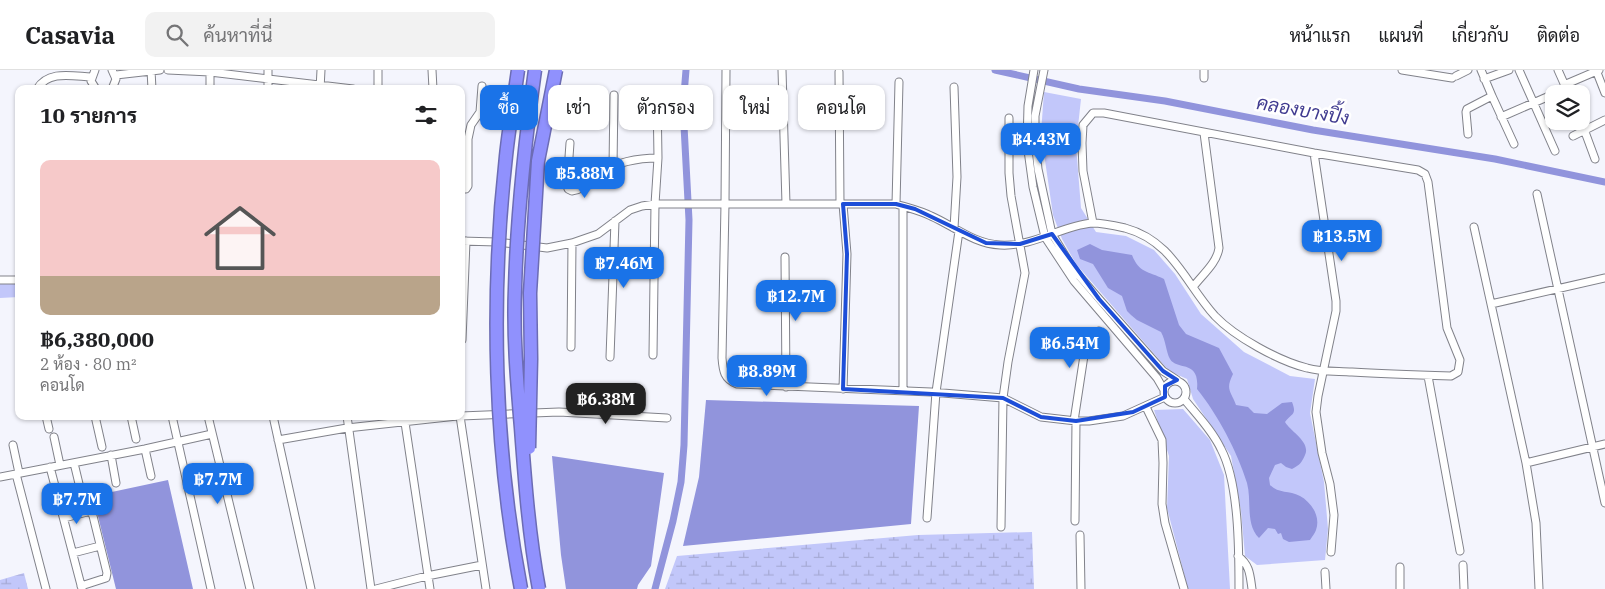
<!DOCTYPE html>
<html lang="th">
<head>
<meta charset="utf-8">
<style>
	:root { --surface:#fff; --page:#f2f2f2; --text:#202124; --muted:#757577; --line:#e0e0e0; --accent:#1a73e8 }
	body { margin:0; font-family:"IBM Plex Serif",Sarabun,serif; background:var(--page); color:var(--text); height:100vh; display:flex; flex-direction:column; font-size:19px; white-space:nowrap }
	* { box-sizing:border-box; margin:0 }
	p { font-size:16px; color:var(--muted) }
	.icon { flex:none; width:28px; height:28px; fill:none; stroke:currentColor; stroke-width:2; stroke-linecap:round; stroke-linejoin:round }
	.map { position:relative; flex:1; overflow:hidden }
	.side { position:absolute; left:15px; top:15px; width:450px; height:335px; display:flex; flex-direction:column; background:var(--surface); border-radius:10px; box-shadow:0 1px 4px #0004 }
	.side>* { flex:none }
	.hud { position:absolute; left:480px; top:15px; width:475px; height:45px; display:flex; gap:10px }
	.fabs { position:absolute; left:1545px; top:15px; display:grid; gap:10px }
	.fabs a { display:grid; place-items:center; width:45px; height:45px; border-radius:10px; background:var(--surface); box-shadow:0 1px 4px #0004; font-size:25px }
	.price { position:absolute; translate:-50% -42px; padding:0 11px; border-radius:10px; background:var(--accent); color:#fff; font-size:16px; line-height:32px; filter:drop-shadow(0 1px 2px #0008) }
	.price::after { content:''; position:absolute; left:50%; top:30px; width:15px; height:11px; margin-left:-8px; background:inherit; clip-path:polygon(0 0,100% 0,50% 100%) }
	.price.on { background:#222; color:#fff }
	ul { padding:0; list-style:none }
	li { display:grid; align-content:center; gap:10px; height:265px; padding:0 25px }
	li+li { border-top:1px solid var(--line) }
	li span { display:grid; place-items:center; height:155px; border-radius:10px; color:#555 }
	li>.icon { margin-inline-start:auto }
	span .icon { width:90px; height:90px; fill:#fffc; stroke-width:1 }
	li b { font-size:21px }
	h2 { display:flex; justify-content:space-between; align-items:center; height:60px; padding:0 25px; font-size:21px }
	.tag { padding:0 18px; border-radius:10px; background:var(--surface); box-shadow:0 1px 4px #0004; font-size:18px; line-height:45px }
	.tag.on { background:var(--accent); color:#fff }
	header { display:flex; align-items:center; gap:30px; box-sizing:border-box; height:70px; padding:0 25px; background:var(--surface); border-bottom:1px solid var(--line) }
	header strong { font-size:24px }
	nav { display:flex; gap:28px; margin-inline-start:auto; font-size:18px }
	.search { width:350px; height:45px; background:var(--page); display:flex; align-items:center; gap:12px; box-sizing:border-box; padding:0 18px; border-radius:10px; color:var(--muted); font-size:19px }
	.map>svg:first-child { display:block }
</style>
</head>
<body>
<header>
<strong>Casavia</strong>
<div class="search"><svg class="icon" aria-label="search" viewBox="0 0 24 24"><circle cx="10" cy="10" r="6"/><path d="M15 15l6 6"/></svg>ค้นหาที่นี่</div>
<nav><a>หน้าแรก</a><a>แผนที่</a><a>เกี่ยวกับ</a><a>ติดต่อ</a></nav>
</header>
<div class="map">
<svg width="1605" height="519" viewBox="0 0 1605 519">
	<defs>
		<pattern id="wetland-marsh" width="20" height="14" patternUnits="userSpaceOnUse" patternTransform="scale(1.25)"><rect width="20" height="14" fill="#c2c7fa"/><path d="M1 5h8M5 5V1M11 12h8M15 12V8" fill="none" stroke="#a7abd6"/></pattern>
	</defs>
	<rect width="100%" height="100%" fill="#f4f5fd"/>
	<path fill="url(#wetland-marsh)" d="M1032,462L1034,519H665L677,486L918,465Z
		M24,503L28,519H0V510Z"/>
	<path fill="#c2c7fa" d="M1044,22L1081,29L1076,75L1081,138L1096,162L1126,166L1154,180L1175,204L1201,244L1244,282L1290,306L1315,309L1310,343L1324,412L1328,459L1325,490L1257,495L1245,486L1241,441L1231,386L1193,329L1187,309L1169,301L1076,194L1062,169L1053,145L1041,63Z
		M0,214H19V227L0,228Z
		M1183,339L1210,370L1224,405L1230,519H1188L1167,438L1169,386L1154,340Z"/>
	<path fill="#9194dc" d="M1090,174L1102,180L1132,185C1139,203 1148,201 1164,209L1179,255L1186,264L1219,278L1233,304C1225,320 1231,321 1236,335L1248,337L1254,343L1267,344L1282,333L1292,332C1297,345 1292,343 1285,352C1291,362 1311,372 1305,385C1302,392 1300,395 1292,399L1286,397L1281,393L1275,395L1269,408L1270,415C1279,424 1289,420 1300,426C1311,432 1321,446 1316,460C1315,463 1312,467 1310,470L1289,472L1283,469L1281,463L1278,464L1275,459L1268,458L1259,468C1245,454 1252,431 1247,413C1237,381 1218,345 1197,319C1200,289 1177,301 1170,289C1166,282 1166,271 1161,262L1137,250L1131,245L1127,241L1122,226L1108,218L1093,194L1080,189L1077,180Z
		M706,330L919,336L911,454L683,476L699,407Z
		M552,386L664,403L651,496L638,515L637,519H566L561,485Z
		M168,410L193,519H116L93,426Z"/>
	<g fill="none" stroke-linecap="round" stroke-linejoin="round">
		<path stroke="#9194dc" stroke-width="7" d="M995,0L1079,19L1165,31L1313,60L1495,89L1605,112
			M655,519L673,451L681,412L684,375L689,150L683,37L686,0"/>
		<defs>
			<path id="street" d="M95,0L91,11L96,19
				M151,0L152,19
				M168,0L210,2L353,19
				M210,0V19
				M378,0V19
				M432,0L433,19
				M726,0L725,134L722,288C723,301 724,309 737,314L931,322L1003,328L1041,347L1076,351H1089L1123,346L1165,327
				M782,0L786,134
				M1034,0L1028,36L1027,73L1033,117L1045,167L1074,211L1157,308L1164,320
				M1044,0L1035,46V69L1038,99L1052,164L1074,200L1099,229L1163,301L1177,310
				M1402,0L1452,8
				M1519,0L1555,81
				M1596,0L1605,23
				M839,2L840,134
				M116,5L160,0
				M1456,6L1468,0
				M1204,8V0
				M1484,9L1509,0
				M1564,15L1599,0
				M954,17L957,107L954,158
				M37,19C48,0 72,6 91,7
				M112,19L116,9L112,0
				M268,19V0
				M320,19L321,0
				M1554,24L1566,18L1558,0
				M1492,26L1514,74
				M1501,47L1554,24
				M1581,51L1595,89
				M1468,64L1466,42L1467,39L1492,26L1481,0
				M1573,66L1605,50
				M570,73L567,115L568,119L572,121C584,120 591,109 601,102C618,92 639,88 658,88
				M1314,83L1336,231V241L1318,326L1316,342L1322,383L1330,414L1334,445L1331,482
				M613,97L614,25
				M461,119H466L468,116V69L471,55L480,42L482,16
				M1537,124L1605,433
				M896,134L899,12
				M1474,157L1526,393L1536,453L1539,519
				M461,171L497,172L547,178L572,173L598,164L630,140L642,136L655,134H896C908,138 919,140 931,146C954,156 974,174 1000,175C1034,177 1060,156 1092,153C1102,153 1116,156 1125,158C1173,171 1185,213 1215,246C1235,267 1279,291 1307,298C1321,302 1337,301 1352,302C1385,304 1418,305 1451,306L1458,302L1460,290L1447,258L1428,112L1425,104L1418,100L1314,83L1104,43H1093L1083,55L1082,73L1083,101L1093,153
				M785,187L786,317
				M0,210H19
				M1193,217C1202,205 1217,193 1219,178L1204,63
				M1491,234L1605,208
				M462,270L466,171
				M571,277L572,173
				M653,285L655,134L658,88L657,26
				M610,287L615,151
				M1428,306L1460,481
				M1164 322a11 11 0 1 1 22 0a11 11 0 1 1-22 0Z
				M843,319L847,184L843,134
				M903,321V137
				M1184,329C1197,345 1212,360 1221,379C1239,413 1239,480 1239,519
				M1146,337L1162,370L1163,393L1162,434L1165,453L1184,519
				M46,346L49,359
				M95,346L102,377
				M131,346L136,369
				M172,346L211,519
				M208,346L250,519
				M273,346L311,519
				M347,346L371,519
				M404,346L430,519
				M460,346L486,519
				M461,346L559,342L667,348
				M1074,351L1085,279L1099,261
				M54,367L60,395
				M278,370L347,358L457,346
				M13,375L19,403
				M145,379L151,406
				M111,385L116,413
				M74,393L81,422L93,446L107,503L106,508L81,516
				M1526,393L1605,374
				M50,397L82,519
				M16,404L46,519
				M0,407L145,379L212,364
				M64,448L91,441
				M927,448L936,322L959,161
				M1075,451L1076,351
				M1001,457L1003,328L1008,292L1025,203L1011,126L1009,103V48
				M1080,465L1081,519
				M73,483L100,476
				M1238,486C1250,495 1250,505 1252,519
				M1463,495L1464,519
				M1400,497V519
				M1325,502L1326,519
				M376,519L427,506L482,495"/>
		</defs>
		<use href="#street" stroke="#81828a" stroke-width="9"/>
		<use href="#street" stroke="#fff" stroke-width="7"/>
		<defs>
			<path id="highway-bridge" d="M518,0C514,29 509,57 506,86C490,229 494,378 521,519
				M535,0C525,72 517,145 515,218C513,265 517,311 521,358C525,412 529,466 539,519
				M529,378L531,289L530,223L538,91L556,0"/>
		</defs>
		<use href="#highway-bridge" stroke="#6c6cb4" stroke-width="15" stroke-linecap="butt"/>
		<use href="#highway-bridge" stroke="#9091fd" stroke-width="12"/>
	</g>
	<path fill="none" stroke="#1d4ed8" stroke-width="4" stroke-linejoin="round" d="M843,134H896L915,139L986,173L1020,174L1052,164L1099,229L1163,301L1177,310L1165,316V327L1133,342L1076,351L1041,347L1003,328L843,319L847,184Z"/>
	<g text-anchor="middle" stroke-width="5" stroke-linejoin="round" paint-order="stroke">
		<g font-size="19" font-style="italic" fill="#403b90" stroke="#fff">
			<text transform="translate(1303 40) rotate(10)" y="7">คลองบางปิ้ง</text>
		</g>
	</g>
</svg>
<div class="fabs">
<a><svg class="icon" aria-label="layers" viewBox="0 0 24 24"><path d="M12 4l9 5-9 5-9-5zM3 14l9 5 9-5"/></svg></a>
</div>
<b class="price" style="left:1041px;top:95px">฿4.43M</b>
<b class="price" style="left:585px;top:129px">฿5.88M</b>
<b class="price" style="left:1342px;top:192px">฿13.5M</b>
<b class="price" style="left:624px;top:219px">฿7.46M</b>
<b class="price" style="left:796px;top:252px">฿12.7M</b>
<b class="price" style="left:1070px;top:299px">฿6.54M</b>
<b class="price" style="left:767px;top:327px">฿8.89M</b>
<b class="price on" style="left:606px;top:355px">฿6.38M</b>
<b class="price" style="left:218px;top:435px">฿7.7M</b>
<b class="price" style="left:77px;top:455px">฿7.7M</b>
<div class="hud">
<a class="tag on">ซื้อ</a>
<a class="tag">เช่า</a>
<a class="tag">ตัวกรอง</a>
<a class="tag">ใหม่</a>
<a class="tag">คอนโด</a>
</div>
<section class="side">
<h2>10 รายการ<svg class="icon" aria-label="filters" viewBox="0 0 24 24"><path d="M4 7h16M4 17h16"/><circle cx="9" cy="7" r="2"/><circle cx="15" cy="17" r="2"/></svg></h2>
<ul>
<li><span style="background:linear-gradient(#f6c9c9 75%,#b9a48a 0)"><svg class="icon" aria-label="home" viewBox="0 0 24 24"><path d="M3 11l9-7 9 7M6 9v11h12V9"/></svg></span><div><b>฿6,380,000</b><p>2 ห้อง · 80 m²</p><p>คอนโด</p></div></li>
</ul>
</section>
</div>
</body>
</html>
